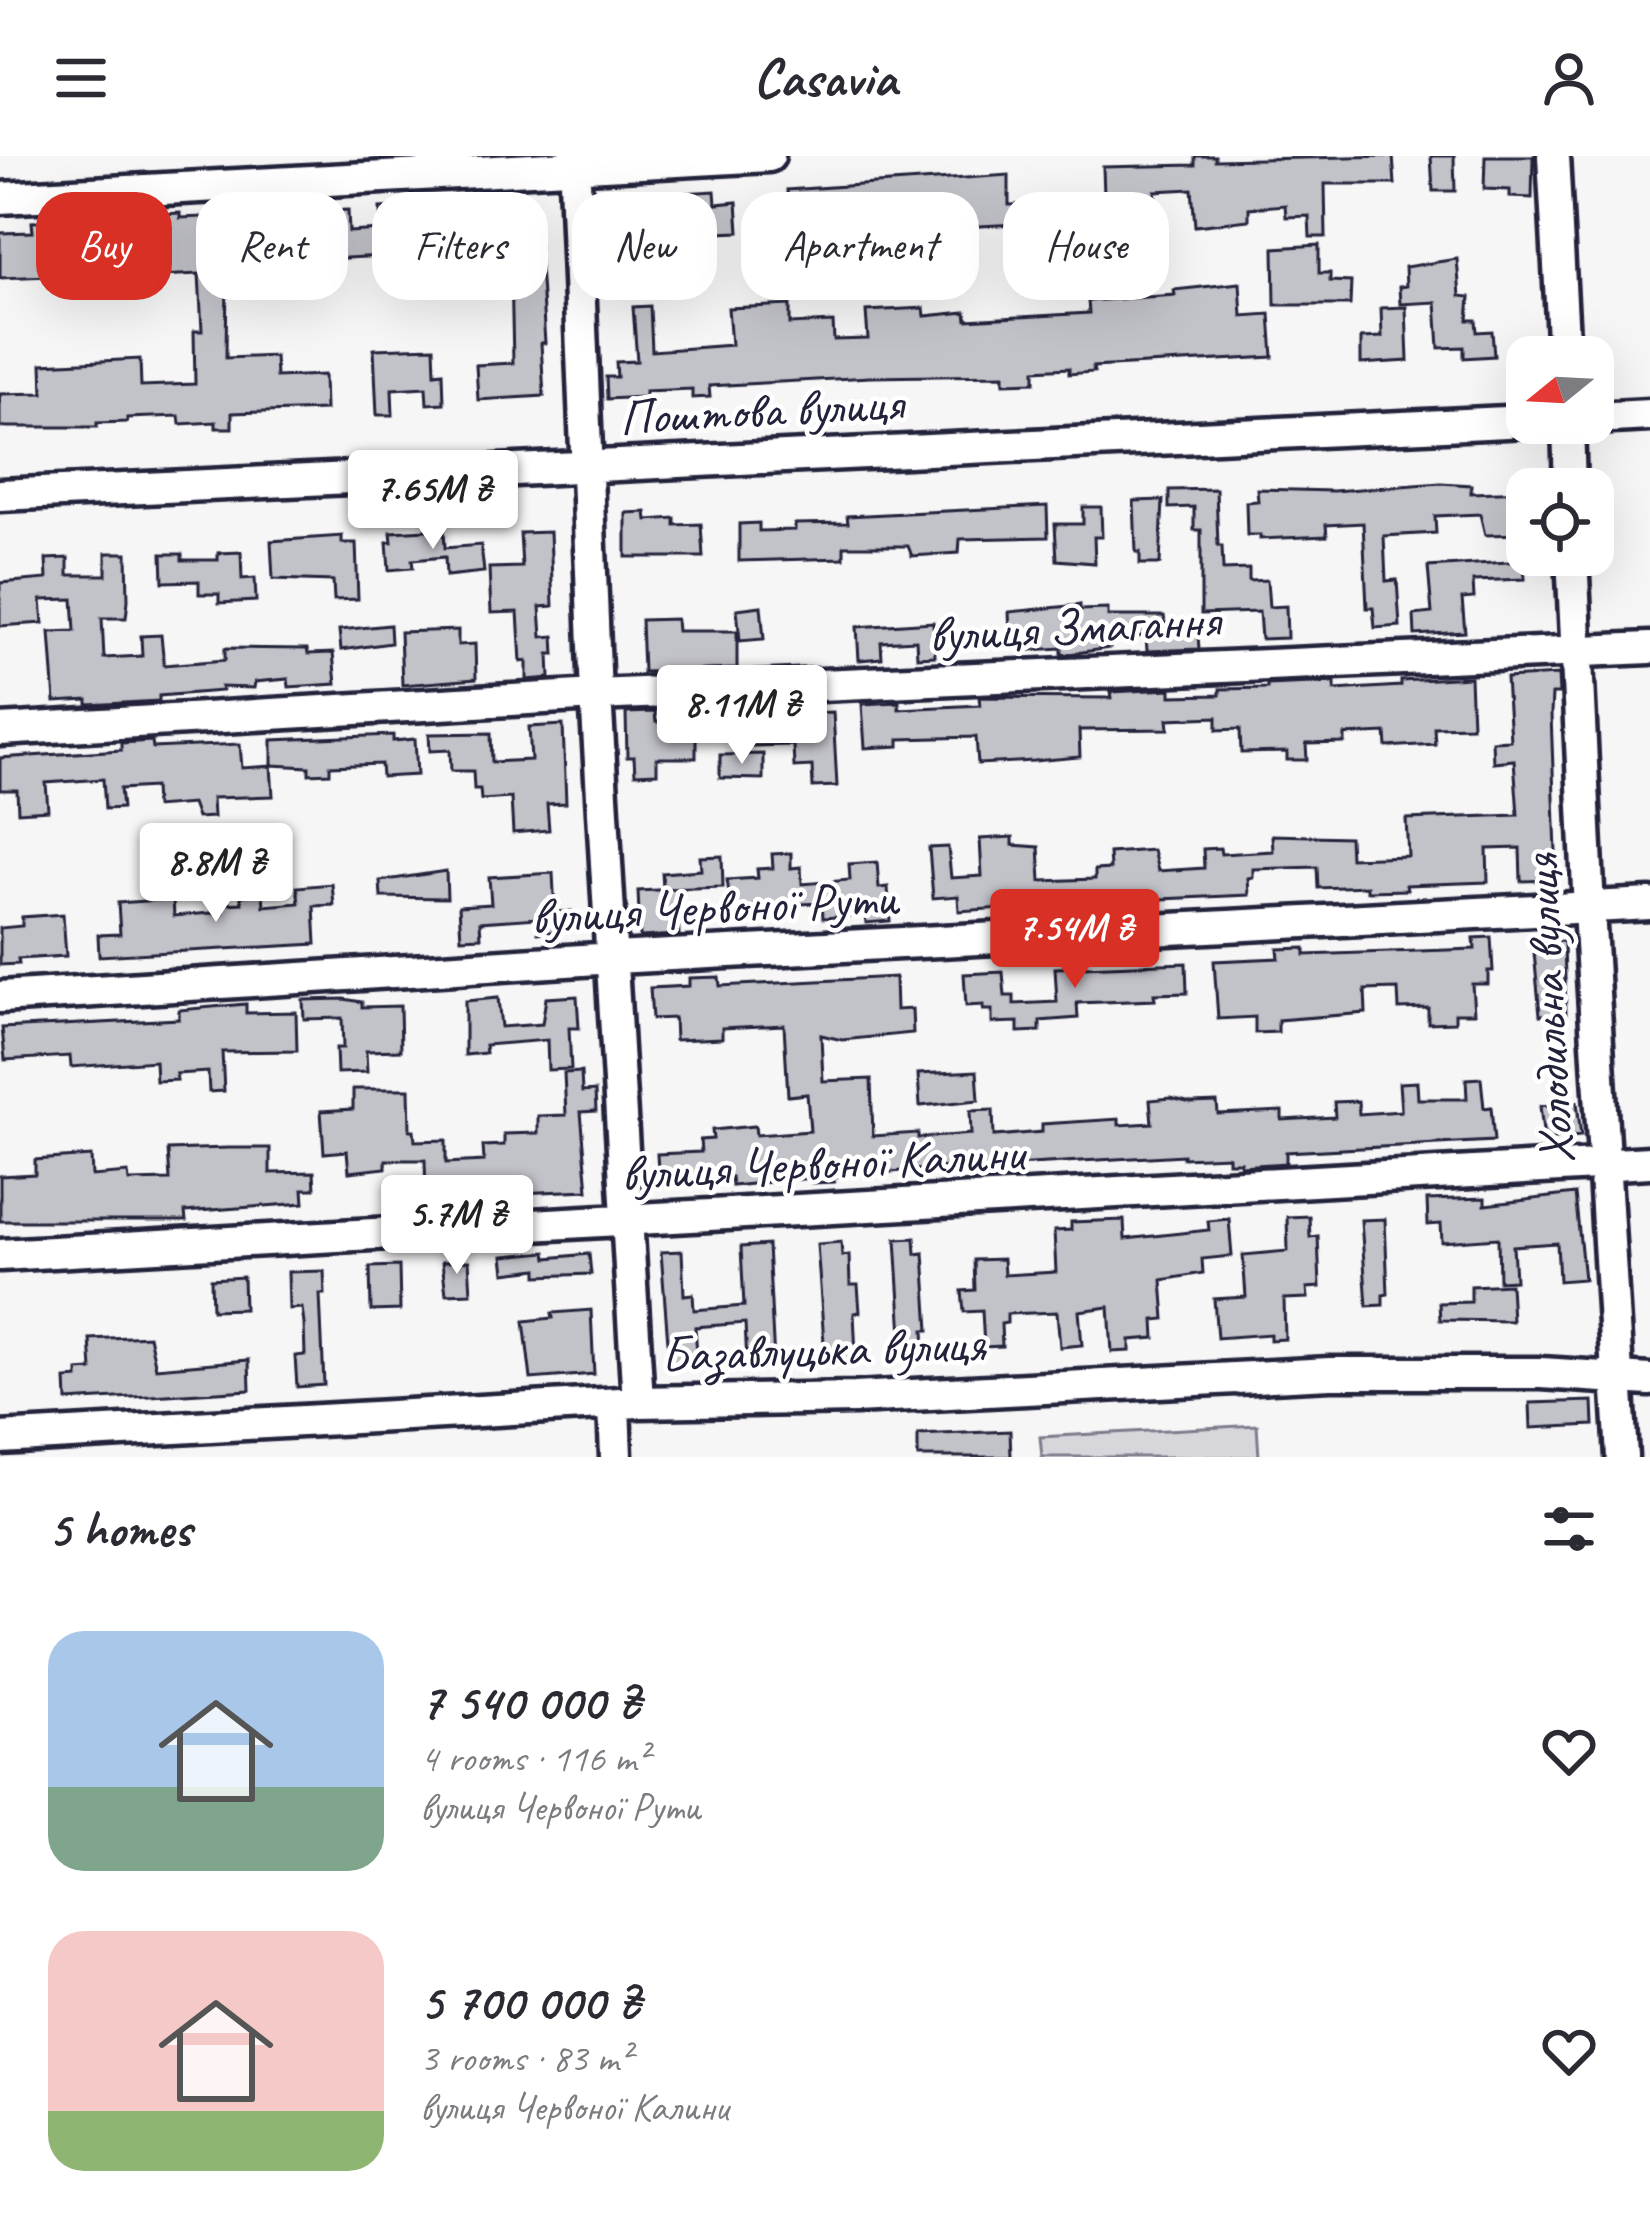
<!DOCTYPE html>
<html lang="en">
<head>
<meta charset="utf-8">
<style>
	:root { --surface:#fff; --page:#f7f7f7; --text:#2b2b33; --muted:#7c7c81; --accent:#d93025 }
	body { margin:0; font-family:Caveat,sans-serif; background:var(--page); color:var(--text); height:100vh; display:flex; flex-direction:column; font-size:45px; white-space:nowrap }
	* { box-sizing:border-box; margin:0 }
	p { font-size:39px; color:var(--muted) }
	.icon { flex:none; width:66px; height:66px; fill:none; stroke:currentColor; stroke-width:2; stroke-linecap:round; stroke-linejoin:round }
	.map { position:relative; height:1301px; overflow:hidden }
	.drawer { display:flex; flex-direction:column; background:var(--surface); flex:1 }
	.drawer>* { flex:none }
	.banner { position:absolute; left:36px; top:36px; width:1578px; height:108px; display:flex; gap:24px }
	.needle { width:78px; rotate:252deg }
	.tools { position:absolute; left:1506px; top:180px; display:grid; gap:24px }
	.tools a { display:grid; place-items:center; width:108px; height:108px; border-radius:24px; background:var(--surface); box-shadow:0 12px 48px #0002; font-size:60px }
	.price { position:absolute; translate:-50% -102px; padding:0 27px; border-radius:12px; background:#fff; color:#222; font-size:39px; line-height:78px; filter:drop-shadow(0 3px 6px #0008) }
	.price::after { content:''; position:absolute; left:50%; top:72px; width:36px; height:27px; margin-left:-18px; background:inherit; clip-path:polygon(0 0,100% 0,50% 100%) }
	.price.active { background:var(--accent); color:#fff }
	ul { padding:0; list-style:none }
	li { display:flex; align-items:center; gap:36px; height:300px; padding:0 48px }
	li span { display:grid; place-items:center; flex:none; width:336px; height:240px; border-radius:36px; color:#555 }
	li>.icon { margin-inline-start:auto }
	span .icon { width:144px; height:144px; fill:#fffc; stroke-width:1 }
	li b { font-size:51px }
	h2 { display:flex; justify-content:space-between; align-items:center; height:144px; padding:0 48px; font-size:51px }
	.tag { padding:0 42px; border-radius:36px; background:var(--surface); box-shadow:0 12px 48px #0002; font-size:42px; line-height:108px }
	.tag.active { background:var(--accent); color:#fff }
	header { display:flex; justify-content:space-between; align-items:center; height:156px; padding:0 48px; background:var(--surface); font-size:54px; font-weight:600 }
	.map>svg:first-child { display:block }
</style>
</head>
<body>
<header><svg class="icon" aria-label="menu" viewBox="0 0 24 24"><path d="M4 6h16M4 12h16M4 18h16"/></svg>Casavia<svg class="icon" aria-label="person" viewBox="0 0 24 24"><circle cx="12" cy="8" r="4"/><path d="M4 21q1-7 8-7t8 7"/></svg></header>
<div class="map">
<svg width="1650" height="1301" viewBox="0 0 1650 1301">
	<rect width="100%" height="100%" fill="#f6f6f7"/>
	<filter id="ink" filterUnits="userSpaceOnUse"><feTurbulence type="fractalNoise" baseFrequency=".00833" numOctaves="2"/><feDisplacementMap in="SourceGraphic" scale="24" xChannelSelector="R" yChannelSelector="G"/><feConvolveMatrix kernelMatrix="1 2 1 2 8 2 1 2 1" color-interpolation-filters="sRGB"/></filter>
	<g filter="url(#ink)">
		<path fill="#d7d7db" stroke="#7c7c8b" stroke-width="3" d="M1257,1269L1259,1301H1042L1040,1281Z"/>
		<path fill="#c2c2c9" stroke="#22223b" stroke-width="3" d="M1195,0H1215V4L1393,0L1395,28H1325L1326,81H1310L1309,60L1286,61L1285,49L1249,52V64L1195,70L1192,33L1155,35L1156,44L1143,45L1144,71L1100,73V77L1077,79L1074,42L1104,40L1103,11L1195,9Z
			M1431,0H1454L1455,35H1433Z
			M1485,0H1533L1532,42L1510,41V34L1484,33Z
			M1009,19V49L1035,48V77H1015V68L963,71L964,102H955L956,117L923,118L922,86L907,87L904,62L877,64L876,55L830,59L832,89L817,90L815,71L790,74L787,34Z
			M715,35L716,48L737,46L739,76L647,80L649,103L613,105L609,41Z
			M536,47L545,187H541L544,240L478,244L476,209L513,207L511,112H507L506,90L467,92L468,107L452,108L450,78L503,75L502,63H509L508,48Z
			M449,48L450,75L401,76L402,90L383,91L384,100L308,104L307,91L271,93L272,102H265L266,117L227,119L226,202L275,200L276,221L324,219L325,254L232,257V272H216V266L180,268L179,260L127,262V266L97,267V271H0V238L43,237L42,208L140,203L141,230L195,228L194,175H202L199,118L161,120V114L126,116L123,82L105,83L104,61L180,57V62L227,60L228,67L278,64V56L348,54L349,76L381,74L380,52Z
			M72,64L74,107L48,108L49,120L0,122V77L33,76L32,66Z
			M782,69L784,102L753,104L751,71Z
			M1319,89V117H1330V125L1351,126L1350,149H1275L1274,92Z
			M1457,103L1460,140L1470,141L1468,164H1476L1477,176L1492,175L1494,200L1464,202V191L1439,192L1436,146L1400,148L1399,131L1406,130L1405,111Z
			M1240,127L1242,160L1270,158L1273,201L1093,211L1094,216L1069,218V212L1035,214V226L1004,227V219L870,221L709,230L710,241L692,242V233L645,235V241L607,243L606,221H617L616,206L637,205L633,151L650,150L652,195L731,189L728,152L790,149V168L833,166L834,184L868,183L866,155L924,152L925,160L966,156L967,164L1089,157L1088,145L1175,139L1174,134Z
			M1406,151L1408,205L1361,208V182L1382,181L1381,152Z
			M434,191L435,217L443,216L444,247L427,248L426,231L392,233L393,259H377L374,193Z
			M1441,327L1471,329V337L1527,335L1523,378L1485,379L1480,358L1435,360L1436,377L1384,380L1386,425L1397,424L1400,470L1375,472L1373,452H1367L1363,367L1326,369L1327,380L1260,383V379H1247L1246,346L1258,345L1257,333L1333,335Z
			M1216,333L1218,390H1222L1223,414L1249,413V425L1267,424L1269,451L1286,450L1287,482L1261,483L1259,456L1201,458V374H1194V351L1169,352V334Z
			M1163,344L1160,408H1140V396H1136L1134,345Z
			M1047,350L1048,381L960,383L959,397L912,400L908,390H844V402L739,405V368L759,367V375L795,374V368L848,367L847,360Z
			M1083,351H1101L1102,381H1094L1095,407L1057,404L1055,368H1083Z
			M646,356L647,364L675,362V369L701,368L703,401H626V357Z
			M444,373L445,392L481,389L484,416L446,420L445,401L412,404L413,412L389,414L387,386H392L391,376Z
			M550,376L553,450L540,451L542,481L554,480L555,498H549L550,522L527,524V505L521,506L518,456L491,457L489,412L522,411L520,377Z
			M342,380V387H356L358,443L334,444L333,425L273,423L271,385Z
			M241,396L242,423L255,422L256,445L219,447V438H199V425L163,426L162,398H182V404H218V397Z
			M106,397H127L128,444L126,462H102L104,502L142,500L141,480L161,479L164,509L225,504V492L307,493L308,498L333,497L336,528L289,531L288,523L255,526L254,532L221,531L222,535L159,540V545L88,549V544L55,546L50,476L75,475L73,443L41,444L43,467L0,470V427L47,423L46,403L68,402V419H106Z
			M1524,405L1525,423L1473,425L1474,442L1462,443L1465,476L1415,479L1414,459L1432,457L1428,411Z
			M1080,449V454L1108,453V460H1164L1165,467L1197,465L1199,493L1147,495L1146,480L1109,482L1110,492L1062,499V492L1031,494L1030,475L1010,476L1009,456Z
			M761,450L764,483L740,485L737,453Z
			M676,463L677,475H737V513L643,516L641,464Z
			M933,466L935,500L917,501L916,484L881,486L882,502L859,504L857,471Z
			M390,469L391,487L341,494L339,474Z
			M458,474V489L475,488L476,523L402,529L400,476Z
			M1558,519L1559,538H1552L1551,558L1557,724L1521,725L1520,692L1487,693L1488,726L1406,729L1407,734L1367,735V730L1318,732L1317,711L1253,713V721L1248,722L1249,739L1117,745V750L1097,752L1096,746L959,755L958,740L933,742L929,692L948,691L951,722L982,720L980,683L1013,681V689L1039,691L1041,725L1095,723V714L1110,713L1109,697L1153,694L1158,715L1204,712L1203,693L1220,692L1221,698L1273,695L1272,679L1349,681L1350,702L1408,700L1406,663L1518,659L1514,604L1493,606L1492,585L1510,584L1506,522Z
			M1470,521L1472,570L1434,571L1435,588L1387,591L1386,577L1345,579V587L1306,588L1307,604H1287V596L1241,597L1240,573L1217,574V561L1168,563L1169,573L1079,574L1080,601L1034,605L978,608L976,581L899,583V590L865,592L862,548L899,546V553L980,549L979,541L1112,542L1111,536L1171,533V540L1220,539V533L1267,532V529L1335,526V534L1401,530V525Z
			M655,556L656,566L696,565V602H657V617L635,618L634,601H627L626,557Z
			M833,556L837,630L813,631L812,610L794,611L793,589L752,590V559Z
			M563,569L566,647L547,648L549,674L513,677L511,642L481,644L480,633H474L473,615H451L450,594L430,595L429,578L491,577L492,606L531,604L529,571Z
			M393,579V585L415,583L417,619L382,621L381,608L330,610V617L309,618V611L272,609V584Z
			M152,585L153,592L240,588L242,612L271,610L273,640L212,642L213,661L197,662L192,648L155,651L154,631L120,633L122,652L105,653L103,623L46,627L48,654L18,656L17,634H0V602L121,594V587Z
			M763,598V623L720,622V599Z
			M791,697V712L801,711L802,728L850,724L849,708L877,706L879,732L888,731L890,765L866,767L865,759L823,762L822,747L754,750V763L733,764L727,724L758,722L757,713L773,712L772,698Z
			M722,700L723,731L663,733L662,717L701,714L700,701Z
			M446,715L447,742L381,741L380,725Z
			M553,717L555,756L572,755L574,774L538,777L537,762L480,766L481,781L461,782L459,750L491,748L489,721Z
			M332,728L334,749L314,750L316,788L99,800L98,779L120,778L118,747L173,743L174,760L223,756V748L242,747L241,740L263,737L264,750L299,747L297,731Z
			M677,733L679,779L640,781L638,735Z
			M63,758L66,800L18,803L19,808L0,809V772L22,770V761Z
			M1491,781L1493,815H1488V828H1472L1474,857H1455V866L1428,867V852L1399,853L1398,833L1365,834L1366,857L1278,864V876L1255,877V861L1218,863L1214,805L1279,802L1278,793L1305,792V799L1475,793L1474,782Z
			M1564,785L1566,859H1540L1533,786Z
			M1186,807L1187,837L1154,838L1155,844L1077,847L1078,862L1040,865V875L1018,876V866L992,867V854H983V849L966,850L964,818L1003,816L1005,840H1014V848L1057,846L1055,812Z
			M719,821L720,830L895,821L896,854L912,853L913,877L842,884L821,879L823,925L871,923L873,980L918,977V982L971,978L970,955L993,954L994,980L1042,976V968L1119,963V969L1152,967L1150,944L1171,942L1191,947L1217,946L1218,958L1282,955V964L1335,961L1334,946L1358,945L1359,958L1401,955L1399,927L1417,926L1418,943H1467L1466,923L1481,922L1484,952L1491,951L1494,985L1286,996V1007L1240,1010L1241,1006H1228V1000L1183,1002V999L1014,1009V1017L996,1019L973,1020L972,1009L834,1021V1026L812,1027V1022L732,1030L731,1021L651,1032L650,1015L658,1014L657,998L701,996L700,984L713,983L712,974L755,970L756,979L810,975L807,938L788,940L784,869L722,872V882L675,884L674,862L652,863L650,832L689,830V822Z
			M577,840L579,872H569L571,913L548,914L547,884L485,889L486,897L465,899V845L498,842L501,871L542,868L546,842Z
			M344,843L362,846V851L400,850L401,894L366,895L367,916L337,917L336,892H343L342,862L304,863L303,844Z
			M246,848V857L296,856L297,895L222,896L224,935L209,936L208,916L176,918L177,924L156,925L155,905L71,911L70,900L5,904L2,872L179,863V854Z
			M977,915L979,944L920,950L918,918Z
			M581,916L582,936L595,935L596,955L581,956L588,1034L426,1041L425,1004H386V1012L349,1016L347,995L324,997L321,955L353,953V933H409L410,974H414L415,985L446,984V1007L484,1005L483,990L504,989V978L538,977V960L566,959L564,917Z
			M1577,946L1581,980L1544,984L1540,950Z
			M228,992H270V1017L314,1016L315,1033H303L304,1047L185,1056L186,1065H0V1020L35,1018V1004L91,1000L92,1020L128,1017L129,1025L170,1024L168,994Z
			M1575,1038L1584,1123L1559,1125L1557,1087L1513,1090L1515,1124L1499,1125L1498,1082L1442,1086L1441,1068L1428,1069L1427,1044L1485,1042V1049Z
			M1309,1060L1310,1081L1318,1080L1320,1131L1307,1132L1308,1142L1284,1143L1285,1183L1270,1184V1178L1217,1182L1214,1143L1246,1141L1243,1099L1288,1095L1287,1061Z
			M1229,1063L1232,1100L1202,1103L1203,1117L1162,1124L1165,1163L1154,1164L1155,1182L1130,1184V1195L1112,1196L1109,1151L1079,1155L1082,1189L1060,1191L1057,1156L1007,1158V1167L1001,1168L1002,1190L984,1191L982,1155L964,1156L962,1135L975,1134L974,1104L1003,1103L1004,1119L1056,1116L1054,1075L1071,1074V1066L1124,1064L1125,1083L1209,1074L1208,1065Z
			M1385,1063L1388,1138L1383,1139V1149L1367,1150L1361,1064Z
			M915,1082L916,1098L924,1097L929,1174H924L925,1195L903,1196L896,1083Z
			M841,1086L842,1100L849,1099L850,1129H858L860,1156L854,1157L856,1199L825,1201L817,1088Z
			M768,1089L774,1206L747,1207L745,1167L695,1171L698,1210L670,1213L661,1096L682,1095L684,1139L693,1138L694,1154L744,1150L741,1091Z
			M546,1096L547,1102L589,1098L591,1118L538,1120V1113L505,1117L503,1100Z
			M469,1105L471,1137L446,1138L442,1106Z
			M399,1110L400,1154L371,1155L370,1111Z
			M324,1115L325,1138H320L324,1229L297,1231L295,1200L305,1199L304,1168L302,1152L289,1153L288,1116Z
			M243,1121L244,1153L212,1154L211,1123Z
			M1510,1128L1512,1165L1440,1164L1439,1147L1471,1146V1130Z
			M591,1154L594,1218L531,1223L524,1165L553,1162L552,1157Z
			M149,1180L156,1212L249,1204L250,1234L67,1245L66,1223L78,1222V1215L92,1214L90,1183Z
			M1593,1245L1594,1269L1531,1272L1530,1247Z
			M1010,1275L1011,1301H918V1279Z"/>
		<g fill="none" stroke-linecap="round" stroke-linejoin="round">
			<defs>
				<path id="minor" d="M574,0L596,539L638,1246
					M1553,0L1564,201
					M0,42L769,0
					M1593,262L1650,259
					M1568,267L1570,333
					M0,339L1527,265
					M1572,399L1589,754L1622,1301
					M0,574L596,539L1650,492
					M0,841L614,802L1650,748
					M0,1099L1650,1006
					M614,1248L616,1301
					M0,1282L638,1246L855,1242L1330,1217H1541L1650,1224"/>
			</defs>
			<use href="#minor" stroke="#22223b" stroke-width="39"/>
			<use href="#minor" stroke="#fff" stroke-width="30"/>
		</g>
	</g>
	<g text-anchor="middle" stroke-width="9" stroke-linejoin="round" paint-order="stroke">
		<g font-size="51" fill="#22223b" stroke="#fff">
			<text transform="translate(761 253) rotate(-3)" y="18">Поштова вулиця</text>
			<text transform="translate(1074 470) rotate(-3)" y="18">вулиця Змагання</text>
			<text transform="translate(714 750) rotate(-3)" y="18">вулиця Червоної Рути</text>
			<text transform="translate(1547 853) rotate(-93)" y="18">Холодильна вулиця</text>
			<text transform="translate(822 1006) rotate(-3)" y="18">вулиця Червоної Калини</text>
			<text transform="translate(823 1192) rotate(-2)" y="18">Базавлуцька вулиця</text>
		</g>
	</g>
</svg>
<div class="tools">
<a><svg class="needle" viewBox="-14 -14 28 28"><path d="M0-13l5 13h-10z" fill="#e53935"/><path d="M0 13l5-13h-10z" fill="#7c7c81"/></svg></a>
<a><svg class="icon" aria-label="locate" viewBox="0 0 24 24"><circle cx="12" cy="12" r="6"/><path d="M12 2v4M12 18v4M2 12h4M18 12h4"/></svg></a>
</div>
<b class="price" style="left:433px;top:396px">7.65M ₴</b>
<b class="price" style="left:742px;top:611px">8.11M ₴</b>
<b class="price" style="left:216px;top:769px">8.8M ₴</b>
<b class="price active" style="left:1075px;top:835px">7.54M ₴</b>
<b class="price" style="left:457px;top:1121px">5.7M ₴</b>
<div class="banner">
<a class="tag active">Buy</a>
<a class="tag">Rent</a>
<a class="tag">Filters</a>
<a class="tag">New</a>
<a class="tag">Apartment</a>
<a class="tag">House</a>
</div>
</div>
<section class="drawer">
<h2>5 homes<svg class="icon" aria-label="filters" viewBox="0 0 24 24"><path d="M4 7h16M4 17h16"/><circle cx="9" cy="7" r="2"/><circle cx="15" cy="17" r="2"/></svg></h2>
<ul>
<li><span style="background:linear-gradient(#a9c7e8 65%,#7fa58c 0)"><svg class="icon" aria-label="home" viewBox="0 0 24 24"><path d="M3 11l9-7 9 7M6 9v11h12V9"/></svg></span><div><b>7 540 000 ₴</b><p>4 rooms · 116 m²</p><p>вулиця Червоної Рути</p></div><svg class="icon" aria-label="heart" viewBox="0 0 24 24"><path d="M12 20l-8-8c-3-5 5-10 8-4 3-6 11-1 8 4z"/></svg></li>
<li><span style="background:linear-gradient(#f6c9c9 75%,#8fb573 0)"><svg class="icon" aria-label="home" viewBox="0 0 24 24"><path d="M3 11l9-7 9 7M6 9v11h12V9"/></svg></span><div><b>5 700 000 ₴</b><p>3 rooms · 83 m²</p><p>вулиця Червоної Калини</p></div><svg class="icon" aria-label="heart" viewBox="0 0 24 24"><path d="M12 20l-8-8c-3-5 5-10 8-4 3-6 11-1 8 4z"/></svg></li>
</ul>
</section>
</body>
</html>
